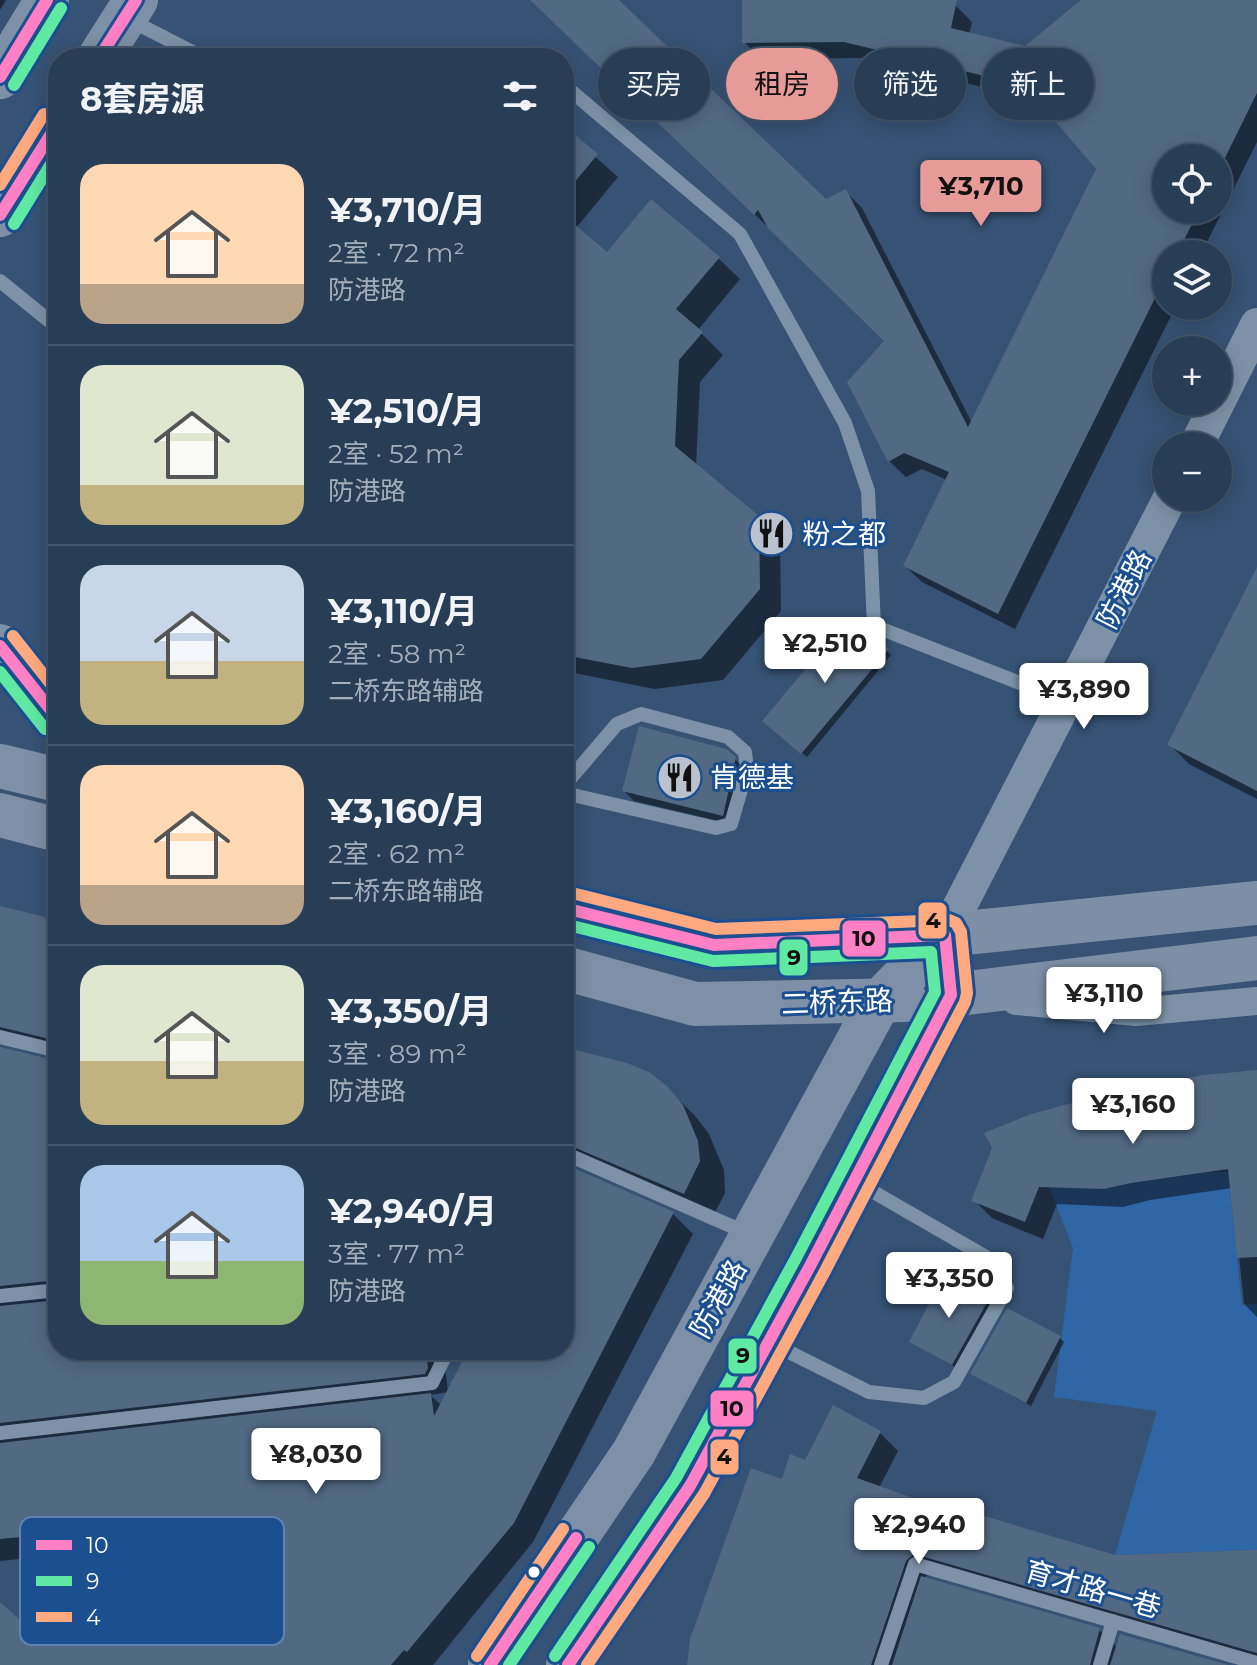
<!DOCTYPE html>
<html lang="zh">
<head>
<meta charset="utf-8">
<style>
	:root { --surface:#283e57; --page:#344961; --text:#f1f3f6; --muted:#a5aeba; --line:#44576d; --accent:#e69b98 }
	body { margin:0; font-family:Montserrat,"Noto Sans SC",sans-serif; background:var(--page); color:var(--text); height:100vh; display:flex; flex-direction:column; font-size:30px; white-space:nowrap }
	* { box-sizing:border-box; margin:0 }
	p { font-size:26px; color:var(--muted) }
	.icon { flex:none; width:44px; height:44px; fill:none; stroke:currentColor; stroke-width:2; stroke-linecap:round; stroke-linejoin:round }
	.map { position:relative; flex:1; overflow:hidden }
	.details { position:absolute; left:48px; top:48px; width:526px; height:1312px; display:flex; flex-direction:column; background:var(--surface); border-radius:32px; box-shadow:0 4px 20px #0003,0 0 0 2px var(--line) }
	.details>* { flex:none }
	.top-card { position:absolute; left:598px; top:48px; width:538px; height:72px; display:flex; gap:16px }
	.tools { position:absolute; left:1152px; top:144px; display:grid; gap:16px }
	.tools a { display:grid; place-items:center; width:80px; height:80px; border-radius:50%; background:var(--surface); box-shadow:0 4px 20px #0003,0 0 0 2px var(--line); font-size:40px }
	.price { position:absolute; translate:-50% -68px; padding:0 18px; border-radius:8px; background:#fff; color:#222; font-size:26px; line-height:52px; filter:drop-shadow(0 2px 4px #0008) }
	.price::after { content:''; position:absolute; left:50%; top:48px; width:24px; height:18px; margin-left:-12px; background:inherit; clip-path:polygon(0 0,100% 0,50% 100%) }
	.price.active { background:var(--accent); color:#111 }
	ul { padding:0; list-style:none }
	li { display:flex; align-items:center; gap:24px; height:200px; padding:0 32px }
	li+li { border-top:2px solid var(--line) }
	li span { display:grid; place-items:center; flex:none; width:224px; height:160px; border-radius:24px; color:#555 }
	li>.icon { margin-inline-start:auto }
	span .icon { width:96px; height:96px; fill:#fffc; stroke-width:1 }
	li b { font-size:34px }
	h2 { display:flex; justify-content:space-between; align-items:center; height:96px; padding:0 32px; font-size:34px }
	.pill { padding:0 28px; border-radius:36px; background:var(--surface); box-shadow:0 4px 20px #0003,0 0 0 2px var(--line); font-size:28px; line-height:72px }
	.pill.active { background:var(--accent); color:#111 }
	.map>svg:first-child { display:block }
</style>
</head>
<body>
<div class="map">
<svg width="1257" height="1665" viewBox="0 0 1257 1665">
	<rect width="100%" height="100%" fill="#365274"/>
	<path fill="#2f66a5" d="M1209,1172H1228L1242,1305L1257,1304V1550L1115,1555L1157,1411L1054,1397L1073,1248L1049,1187L1104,1189L1131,1183Z"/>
	<path fill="#0007" fill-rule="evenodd" d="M0,0H6L0,10Z
		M533,0H617L826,201L845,191L862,208L972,423L1098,169L1040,101L862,58L761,59L744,42V0H934L955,5L972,22L969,35L1026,48L1084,0H1257V142L1201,254H1166V306H1176L1015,629L922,582L905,566L947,480L922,469L906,477L889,461L886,341ZM1166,158H1218V210H1166Z
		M564,129L618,177L576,228L608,254L718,258L740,279L698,330L723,355L700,382L696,466L780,540L781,611L723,680L655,689L564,671Z
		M1257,572V799L1189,764L1170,745Z
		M887,651L891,655L807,757L769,725Z
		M734,758L744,769L732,824L634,801L624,791Z
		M0,907L58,922V1055L0,1038Z
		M564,1049L667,1088L695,1116L709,1134L724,1170L725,1193L711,1220L564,1153Z
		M1257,1072V1317L1244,1304L1232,1188L1150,1200L1123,1207L1057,1204L1043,1239L992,1218L974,1200Z
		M565,1167L673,1214L693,1234L533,1542L433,1665H0V1613L19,1621L123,1548L0,1561V1192L58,1186V1350H443L448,1392L430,1395L442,1406L471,1350H564Z
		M945,1278L993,1305L957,1368L911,1342Z
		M1060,1338L1064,1342L1031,1406L972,1374Z
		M880,1433L898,1451L879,1488L931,1507L1115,1557L1257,1551V1664L932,1571L923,1579L1099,1630L1118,1648L1221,1665H691L783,1481L806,1462Z"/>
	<path fill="#526984" d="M530,0H619L826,199L846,189L968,427L1096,169L1025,86L844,42L742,43V0H957L951,28L1025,46L1081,0H1257V93L1218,172V158H1166V210H1199L1177,254H1166V276L998,614L903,566L949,472L904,453L888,462L847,382L884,341L768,228L758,210L754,215Z
		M564,126L598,154L564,195Z
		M651,199L720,257L676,309L703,332L679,360L675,446L759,516L760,589L701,659L632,668L564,655V215L607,252Z
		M1257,567V791L1167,745Z
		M849,617L889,649L801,754L762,721Z
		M639,726L726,749L736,757L723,816L622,791Z
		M0,906L58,920V1041L0,1027Z
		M0,1047L58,1061V1280L0,1286Z
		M564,1047L627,1063L649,1072L668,1087L683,1105L698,1141L700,1161L684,1194L564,1143Z
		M1257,1070V1257L1237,1258L1228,1169L1131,1183L1104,1189L1039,1187L1025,1222L971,1201L992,1148L984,1133L1031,1114L1117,1091L1203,1075Z
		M564,1164L674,1212L514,1523L407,1652L404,1650L391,1665H0V1602L19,1619L154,1524L0,1539V1443L431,1393L434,1416L468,1350H564Z
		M944,1275L989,1299L952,1365L909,1342Z
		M58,1300V1350H426L428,1368L425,1374L0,1423V1306Z
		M1007,1308L1061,1336L1026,1403L970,1374Z
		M833,1405L881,1431L857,1478L930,1504L931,1500L1115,1555L1257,1550V1653L914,1554L906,1561L871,1665H687L690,1639L751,1468L782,1479L790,1454L805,1460Z
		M921,1576L1100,1628L1090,1665H892Z
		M1120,1634L1228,1665H1110Z"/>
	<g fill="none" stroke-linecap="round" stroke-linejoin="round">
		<path stroke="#7d92a8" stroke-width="14" d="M130,20L204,58
			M564,85L740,234L845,423L868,491L874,626L1066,701
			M0,281L58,328
			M564,786L617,724L641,714L728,737L745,752L747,769L731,824L716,828L564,793
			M0,1037L58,1051
			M564,1153L747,1233
			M0,1296L58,1290
			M773,1344L869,1392L924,1398L954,1382L1007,1288L993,1261L858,1183
			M0,1433L432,1383L448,1350
			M881,1665L915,1564L1257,1663
			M1100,1665L1113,1621"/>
		<path stroke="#7d92a8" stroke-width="28" d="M1016,1001L1136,1012L1257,1001"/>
		<path stroke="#7d92a8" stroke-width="34" d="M1196,446L1257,325
			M945,935L1170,498"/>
		<path stroke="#7d8ea7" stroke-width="44" d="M945,935L1257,903
			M951,995L1257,958"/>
		<path stroke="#7e90a7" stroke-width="44" d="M99,58L136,0
			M0,77L47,0
			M0,215L58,123
			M0,646L58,719
			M0,766L58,780
			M0,815L58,830
			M564,908L714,945L945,935
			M564,968L695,1004L905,1000
			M490,1665L634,1452L879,1002L945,935
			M568,1665L690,1486L810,1266L951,995L945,935"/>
		<defs>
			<path id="bus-1" d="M99,58L136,0
				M0,77L47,0
				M0,215L58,123
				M0,646L58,719
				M564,908L714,945L945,935L951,995L810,1266L690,1486L568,1665
				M490,1665L576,1538"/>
			<path id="bus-2" d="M14,85L61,8
				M14,224L58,153
				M0,672L45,729
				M555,1656L676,1478L796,1258L935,992L931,952L713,961L564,924
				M509,1665L589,1547"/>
			<path id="bus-3" d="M0,185L44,114
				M13,636L58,693
				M568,892L716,929L949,920L956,923L961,932L967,993L965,1002L824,1273L704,1494L587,1665
				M477,1656L563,1529"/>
		</defs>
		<use href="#bus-1" stroke="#1b4f8f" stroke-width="18"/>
		<use href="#bus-2" stroke="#1b4f8f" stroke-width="18"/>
		<use href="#bus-3" stroke="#1b4f8f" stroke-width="18"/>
		<use href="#bus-1" stroke="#ff80c5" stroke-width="12"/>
		<use href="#bus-2" stroke="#60e9a3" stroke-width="12"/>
		<use href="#bus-3" stroke="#ffa980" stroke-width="12"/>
	</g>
	<defs>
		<symbol id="restaurant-disc" viewBox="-11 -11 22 22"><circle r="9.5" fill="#b9c2ce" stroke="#1b4f8f"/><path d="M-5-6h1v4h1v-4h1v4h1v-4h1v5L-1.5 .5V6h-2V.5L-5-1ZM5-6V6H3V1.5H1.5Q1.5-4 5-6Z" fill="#111"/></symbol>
	</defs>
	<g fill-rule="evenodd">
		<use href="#restaurant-disc" x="746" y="508" width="51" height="51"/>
		<use href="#restaurant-disc" x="654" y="752" width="51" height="51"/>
	</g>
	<circle fill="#fff" stroke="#1b4f8f" stroke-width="3" cx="534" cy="1572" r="7"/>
	<g text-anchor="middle" stroke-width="6" stroke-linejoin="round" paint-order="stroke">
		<g font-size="28" fill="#fff" stroke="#1b4f8f" text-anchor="start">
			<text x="802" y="544">粉之都</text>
			<text x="710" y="787">肯德基</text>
		</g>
		<g font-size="28" fill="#fff" stroke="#1b4f8f">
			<text transform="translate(1124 589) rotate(-63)" y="10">防港路</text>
			<text transform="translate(837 1002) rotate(-2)" y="10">二桥东路</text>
			<text transform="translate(718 1299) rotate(-61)" y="10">防港路</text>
			<text transform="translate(1093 1589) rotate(16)" y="10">育才路一巷</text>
		</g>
	</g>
	<rect x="20" y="1517" width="264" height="128" rx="12" fill="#1b4f8f" stroke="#5f84b1" stroke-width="2"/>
	<rect x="36" y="1540" width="36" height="10" fill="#ff80c5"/>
	<rect x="36" y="1576" width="36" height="10" fill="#60e9a3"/>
	<rect x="36" y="1612" width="36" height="10" fill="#ffa980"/>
	<g font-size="22" fill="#fff">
		<text x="86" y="1553">10</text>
		<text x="86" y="1589">9</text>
		<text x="86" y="1625">4</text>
	</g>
	<g stroke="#1b4f8f" stroke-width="3">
		<rect x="917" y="901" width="31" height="39" rx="8" fill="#ffa980"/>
		<rect x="841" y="919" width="46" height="39" rx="8" fill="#ff80c5"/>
		<rect x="778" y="938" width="31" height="39" rx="8" fill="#60e9a3"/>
		<rect x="727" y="1337" width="31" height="38" rx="8" fill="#60e9a3"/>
		<rect x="709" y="1389" width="46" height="39" rx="8" fill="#ff80c5"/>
		<rect x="709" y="1438" width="31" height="38" rx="8" fill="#ffa980"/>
	</g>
	<g font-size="22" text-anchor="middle" font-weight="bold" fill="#111">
		<text x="933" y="928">4</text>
		<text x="864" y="946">10</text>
		<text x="794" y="965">9</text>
		<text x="743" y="1363">9</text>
		<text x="732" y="1416">10</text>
		<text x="724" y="1464">4</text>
	</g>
</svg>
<div class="tools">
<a><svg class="icon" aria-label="locate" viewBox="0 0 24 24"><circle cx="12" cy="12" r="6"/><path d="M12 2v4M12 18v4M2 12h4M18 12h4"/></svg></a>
<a><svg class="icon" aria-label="layers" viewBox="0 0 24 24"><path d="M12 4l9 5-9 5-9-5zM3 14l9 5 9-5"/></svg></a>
<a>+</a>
<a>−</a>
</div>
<b class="price active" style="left:981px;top:228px">¥3,710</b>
<b class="price" style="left:825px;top:685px">¥2,510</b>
<b class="price" style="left:1084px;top:731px">¥3,890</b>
<b class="price" style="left:1104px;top:1035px">¥3,110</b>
<b class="price" style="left:1133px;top:1146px">¥3,160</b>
<b class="price" style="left:949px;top:1320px">¥3,350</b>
<b class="price" style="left:316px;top:1496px">¥8,030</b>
<b class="price" style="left:919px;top:1566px">¥2,940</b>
<div class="top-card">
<a class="pill">买房</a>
<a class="pill active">租房</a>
<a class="pill">筛选</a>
<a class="pill">新上</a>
</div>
<section class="details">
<h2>8套房源<svg class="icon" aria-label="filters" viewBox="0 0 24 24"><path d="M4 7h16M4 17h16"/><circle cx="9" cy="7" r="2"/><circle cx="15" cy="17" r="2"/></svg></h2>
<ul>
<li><span style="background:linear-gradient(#ffd9b3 75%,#b9a48a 0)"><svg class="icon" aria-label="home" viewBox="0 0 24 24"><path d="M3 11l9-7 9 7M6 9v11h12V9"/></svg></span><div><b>¥3,710/月</b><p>2室 · 72 m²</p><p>防港路</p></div></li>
<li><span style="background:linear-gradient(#dfe7d0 75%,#c2b280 0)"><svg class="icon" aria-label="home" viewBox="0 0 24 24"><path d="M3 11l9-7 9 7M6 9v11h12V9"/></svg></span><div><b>¥2,510/月</b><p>2室 · 52 m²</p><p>防港路</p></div></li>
<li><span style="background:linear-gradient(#c9d6e8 60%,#c2b280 0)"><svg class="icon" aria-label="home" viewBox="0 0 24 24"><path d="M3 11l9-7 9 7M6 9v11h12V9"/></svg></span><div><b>¥3,110/月</b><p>2室 · 58 m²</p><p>二桥东路辅路</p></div></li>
<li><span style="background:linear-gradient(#ffd9b3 75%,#b9a48a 0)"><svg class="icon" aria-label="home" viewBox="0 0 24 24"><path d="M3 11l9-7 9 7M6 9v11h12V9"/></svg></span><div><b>¥3,160/月</b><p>2室 · 62 m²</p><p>二桥东路辅路</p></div></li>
<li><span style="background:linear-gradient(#dfe7d0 60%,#c2b280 0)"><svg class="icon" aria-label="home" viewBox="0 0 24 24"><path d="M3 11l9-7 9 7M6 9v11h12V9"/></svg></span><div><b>¥3,350/月</b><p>3室 · 89 m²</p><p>防港路</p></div></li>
<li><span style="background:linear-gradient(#a9c7e8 60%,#8fb573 0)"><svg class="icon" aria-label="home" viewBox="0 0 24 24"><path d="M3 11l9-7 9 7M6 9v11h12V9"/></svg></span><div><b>¥2,940/月</b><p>3室 · 77 m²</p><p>防港路</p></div></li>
</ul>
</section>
</div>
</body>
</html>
